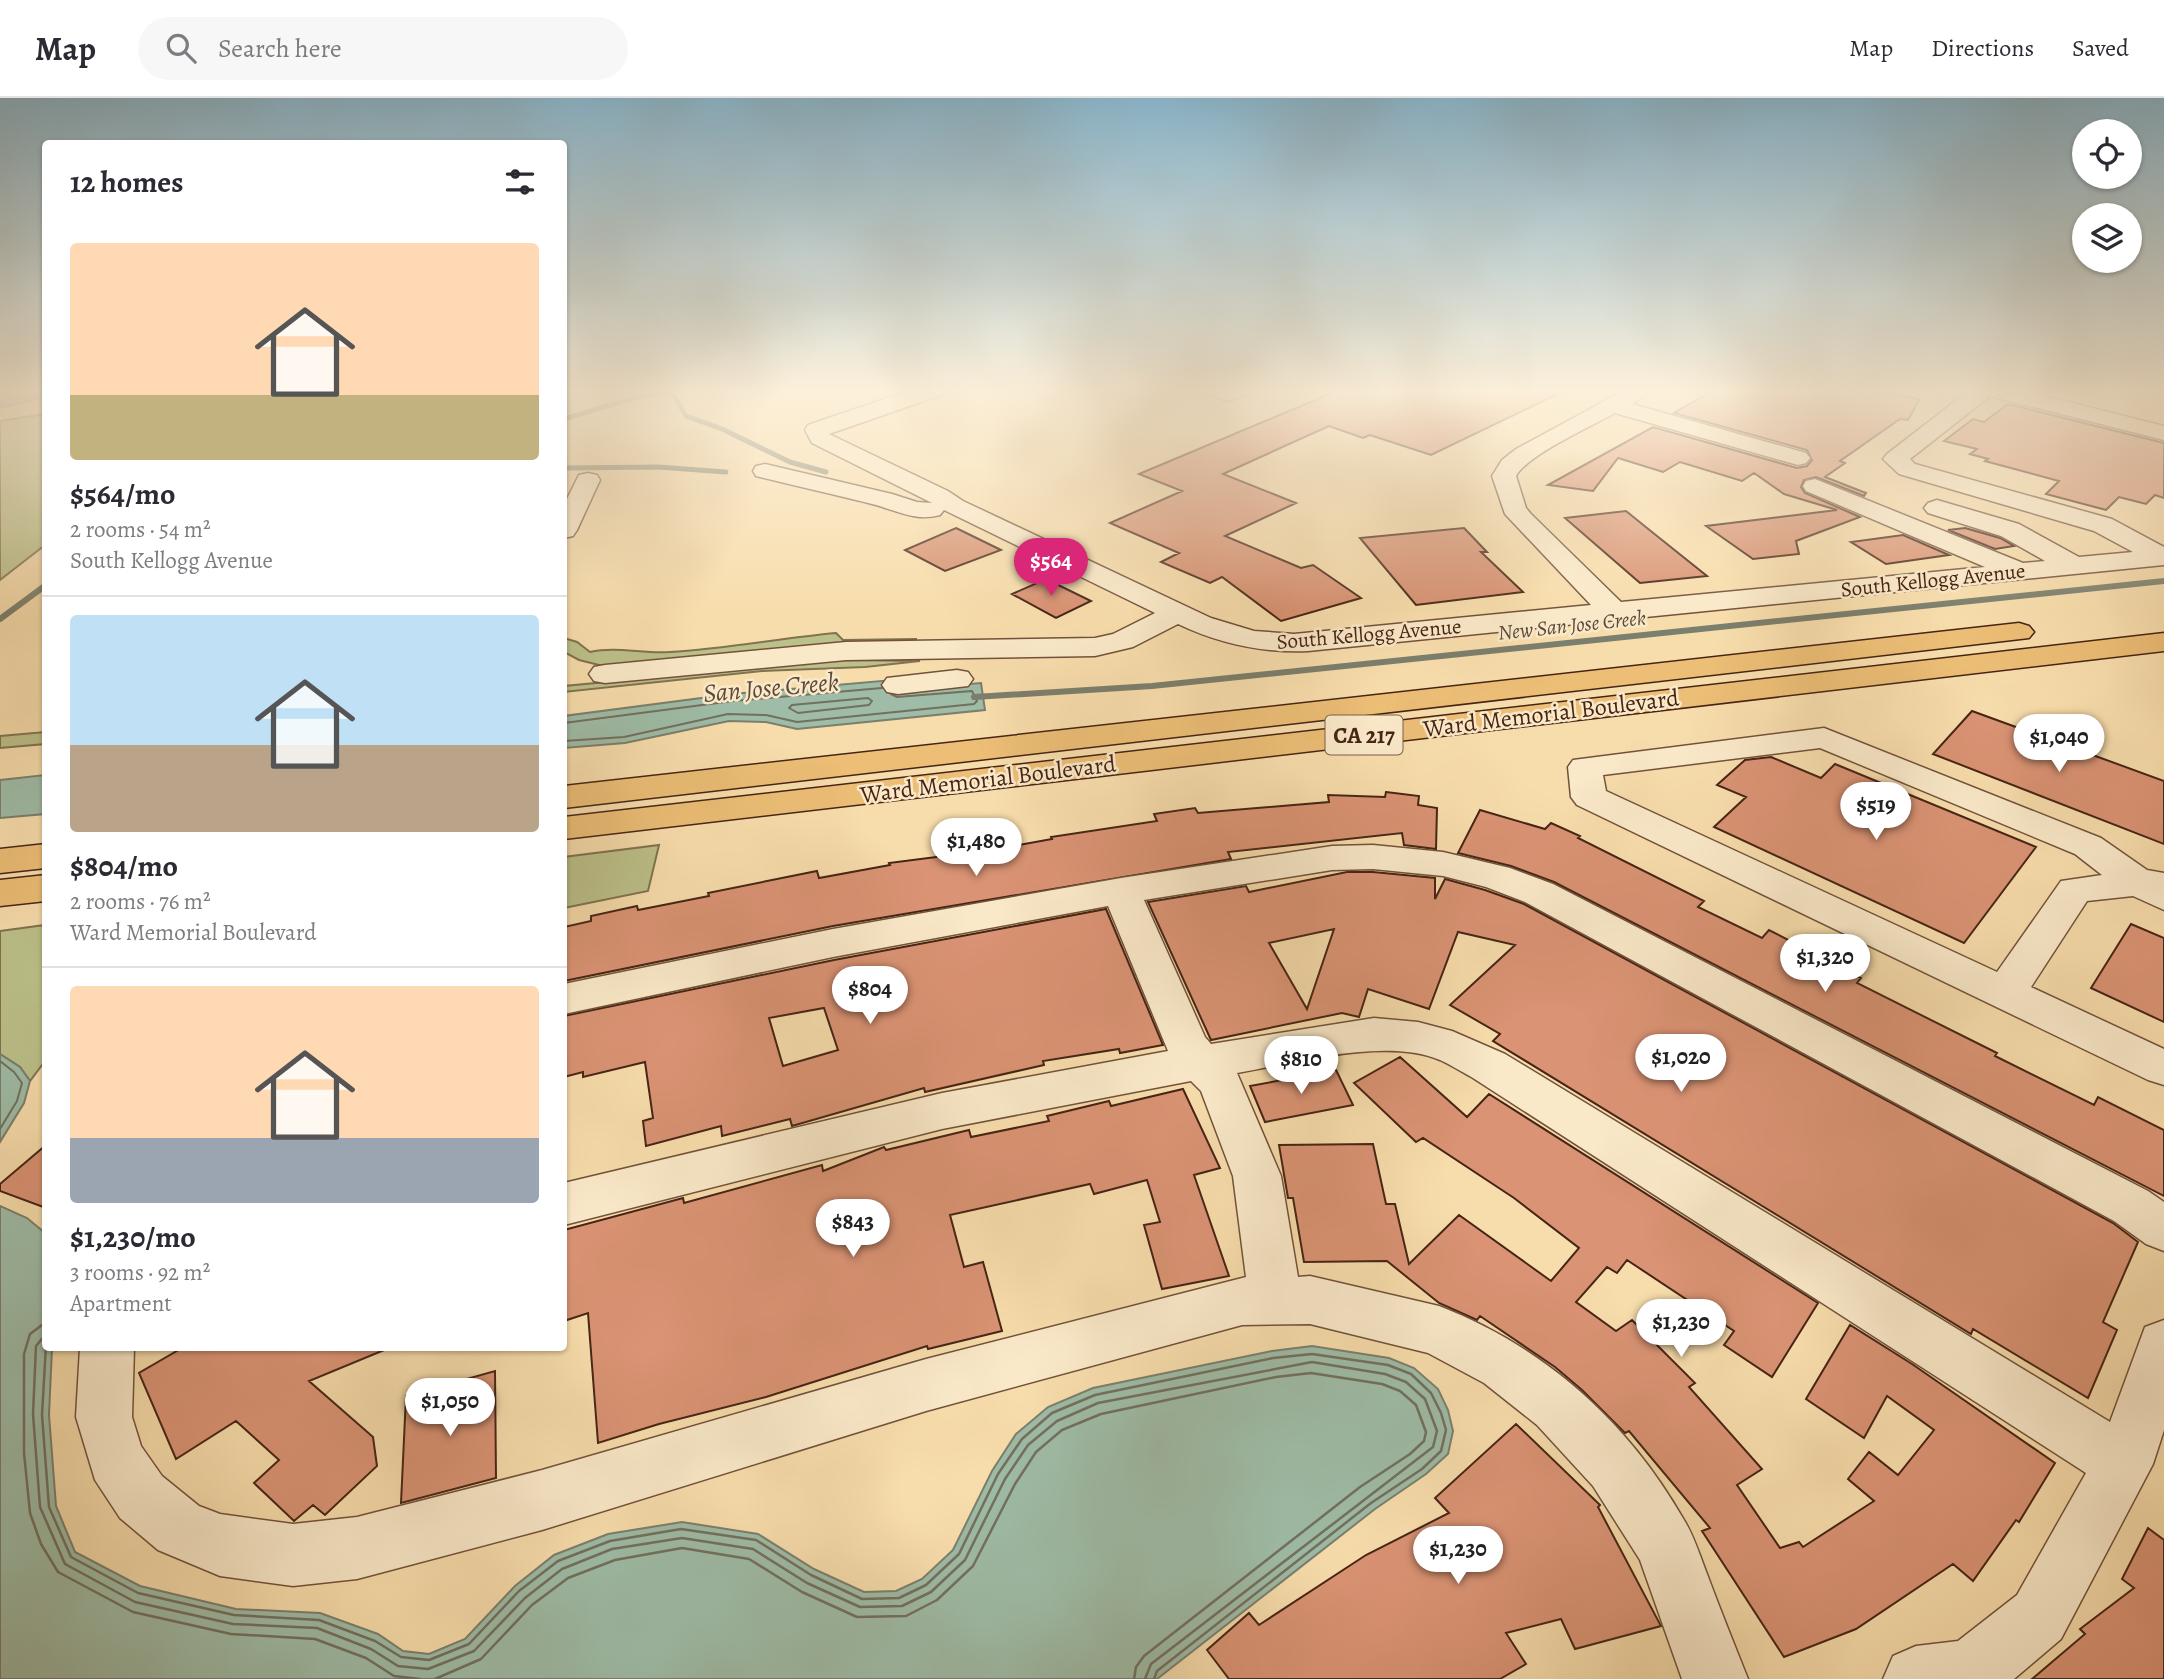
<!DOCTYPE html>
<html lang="en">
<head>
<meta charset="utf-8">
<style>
	:root { --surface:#fff; --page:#f7f7f7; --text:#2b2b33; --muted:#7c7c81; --line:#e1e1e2; --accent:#db2777 }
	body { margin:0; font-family:Alegreya,serif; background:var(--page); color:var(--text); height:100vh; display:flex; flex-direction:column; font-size:26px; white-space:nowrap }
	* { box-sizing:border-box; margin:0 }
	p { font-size:23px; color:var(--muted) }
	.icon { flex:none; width:38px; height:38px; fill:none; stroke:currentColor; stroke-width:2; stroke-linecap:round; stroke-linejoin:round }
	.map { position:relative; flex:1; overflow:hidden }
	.details { position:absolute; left:42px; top:42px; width:525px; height:1211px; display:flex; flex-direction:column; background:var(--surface); border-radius:7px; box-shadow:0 2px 5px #0004 }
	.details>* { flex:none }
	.buttons { position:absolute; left:2072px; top:21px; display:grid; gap:14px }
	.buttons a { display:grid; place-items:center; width:70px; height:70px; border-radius:50%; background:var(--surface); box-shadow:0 2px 5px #0004; font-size:35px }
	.price { position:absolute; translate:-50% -60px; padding:0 16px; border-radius:24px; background:#fff; color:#222; font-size:23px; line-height:46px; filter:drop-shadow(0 2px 4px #0008) }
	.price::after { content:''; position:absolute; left:50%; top:42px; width:21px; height:16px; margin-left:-10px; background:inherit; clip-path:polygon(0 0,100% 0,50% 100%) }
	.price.selected { background:var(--accent); color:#fff }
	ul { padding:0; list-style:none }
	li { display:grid; align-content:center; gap:14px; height:371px; padding:0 28px }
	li+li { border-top:2px solid var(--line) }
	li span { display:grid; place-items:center; height:217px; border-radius:7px; color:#555 }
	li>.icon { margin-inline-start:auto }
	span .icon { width:126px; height:126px; fill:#fffc; stroke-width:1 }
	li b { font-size:30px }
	h2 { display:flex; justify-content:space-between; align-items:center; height:84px; padding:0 28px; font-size:30px }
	header { display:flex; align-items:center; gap:42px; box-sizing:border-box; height:98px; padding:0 35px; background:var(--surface); border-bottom:2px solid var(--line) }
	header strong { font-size:33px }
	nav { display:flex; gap:38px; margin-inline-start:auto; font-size:24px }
	.search { width:490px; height:63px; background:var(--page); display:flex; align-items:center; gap:18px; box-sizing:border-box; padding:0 24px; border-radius:38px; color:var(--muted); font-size:26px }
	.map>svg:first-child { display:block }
</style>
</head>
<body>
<header>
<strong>Map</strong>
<div class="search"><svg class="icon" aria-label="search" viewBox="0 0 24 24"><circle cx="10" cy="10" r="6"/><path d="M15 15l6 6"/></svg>Search here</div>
<nav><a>Map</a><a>Directions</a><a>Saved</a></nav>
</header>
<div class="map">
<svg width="2164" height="1581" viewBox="0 0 2164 1581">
	<rect width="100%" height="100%" fill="#f8ddac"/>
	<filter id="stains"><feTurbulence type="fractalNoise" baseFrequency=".00286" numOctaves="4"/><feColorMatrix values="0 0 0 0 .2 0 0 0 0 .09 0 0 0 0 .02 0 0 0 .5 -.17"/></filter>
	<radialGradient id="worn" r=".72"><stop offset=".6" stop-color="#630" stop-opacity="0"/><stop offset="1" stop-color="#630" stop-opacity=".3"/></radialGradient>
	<path fill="#bcc18a" stroke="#817250" stroke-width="2" d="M45,316V447L0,482V323Z
		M836,535L843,542L916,541V544L603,568L579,562L564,554V540L577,544L590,554C616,548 643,556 670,554C726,551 781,540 836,535Z
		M844,562L920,563L865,569L762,573L564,594V588Z
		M45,634V646L0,650V638Z
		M659,747L648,793L564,810V759Z
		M45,827V963L30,983L20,969L0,956V833Z"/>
	<path fill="#9ebca7" stroke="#7b7f6d" stroke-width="2" d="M16,292H45V299L0,310V296Z
		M893,582L896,592L981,585L985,612L797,631L766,624L729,623L625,645L564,650V618L732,596Z
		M45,677V716L0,720V682Z
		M0,956L20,969L30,983L24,1005L0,1044Z
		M0,1108L27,1120L45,1135L46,1250H52L49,1317L56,1408L75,1454L140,1488L236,1511L320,1515L378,1536L403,1553L429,1556L465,1541L515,1488L554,1457L608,1436L682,1424L758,1436L814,1471L864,1494L896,1493L922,1481L953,1452L992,1373L1016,1336L1048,1309L1093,1290L1272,1253L1312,1248L1389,1260L1414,1270L1438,1291L1448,1312L1453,1333L1448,1356L1426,1376L1375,1411L1157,1581H0Z"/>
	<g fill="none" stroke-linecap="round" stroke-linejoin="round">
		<path stroke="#72705e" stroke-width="2" d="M868,600L872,603L869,607L798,615L789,610L792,607Z
			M564,625L733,603L882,590
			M564,643L624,639L728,616L766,617L797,624L974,606L977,603L972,593L897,599L891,596
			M0,963L14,974L22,985L17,1003L0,1031"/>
		<path stroke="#72705e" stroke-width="2.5" d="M46,1224L30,1236L24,1256V1355L30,1415L41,1446L58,1474L133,1514L231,1536L315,1541L366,1560L394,1578L420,1581
			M46,1236L36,1248L33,1316L40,1409L65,1466L135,1504L233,1526L317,1530L371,1551L398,1568L428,1571L474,1553L525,1500L562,1471L612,1451L682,1440L753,1451L807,1485L860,1509L902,1508L931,1494L965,1462L1005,1381L1028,1347L1057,1323L1098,1305L1312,1264L1385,1276L1406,1284L1425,1301L1437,1333L1433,1349L1151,1566L1145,1581
			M46,1247L42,1317L49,1409L71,1459L138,1495L234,1517L319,1522L375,1543L401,1559L429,1562L469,1546L519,1493L558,1463L610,1443L681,1431L756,1442L811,1477L862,1501L899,1500L926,1487L959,1456L998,1376L1022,1341L1052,1315L1095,1297L1273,1260L1312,1256L1388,1267L1411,1276L1431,1295L1441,1315L1446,1332L1441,1353L1422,1371L1371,1405L1157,1573L1154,1581
			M435,1581L481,1561L532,1507L568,1480L615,1462L682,1450L749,1461L802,1494L857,1519L906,1518L937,1502L973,1468L1015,1386L1036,1354L1062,1332L1101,1316L1276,1279L1311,1275L1382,1286L1400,1293L1416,1307L1426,1334L1424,1343L1410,1356L1360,1389L1144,1558L1136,1569L1134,1581"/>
		<path stroke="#7b7f6d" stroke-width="5" d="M564,294L567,292
			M564,321L637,299L672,294L686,318L722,331L790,364L826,374
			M564,370L658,369L726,374"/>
		<path stroke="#7b7f6d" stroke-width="6" d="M0,521L46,487
			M974,599L1152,588L2164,483"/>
	</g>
	<path fill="#da9374" stroke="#462415" stroke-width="2" fill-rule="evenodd" d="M1339,292H1566L1431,357L1370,337L1363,340L1329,328L1223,376L1296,405L1225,438L1301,470L1313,467L1361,500L1281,523L1222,479L1210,485L1161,464L1179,455L1110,425L1182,393L1139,376Z
		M1714,292H1874L1920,301L1908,322L1900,321L1840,363L1845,365L1825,379L1866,395L1864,398L1816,379L1804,382L1801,389L1805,395L1860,419L1796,443L1799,456L1753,461L1706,428L1837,412L1784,396L1754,375L1742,383L1680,364L1663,374L1618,360L1593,393L1548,387L1653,329L1797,370L1807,368L1812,362L1807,352L1674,315Z
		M2008,306L2164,345V400L2155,397L2146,406L2119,399L2106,412L2046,396L2059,383L1985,363L1988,361L1970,356L1977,351L1944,343L1973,321L1984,324Z
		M1626,413L1652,434L1707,478L1640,485L1565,420Z
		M956,430L1001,452L945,473L905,452Z
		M1464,430L1487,454H1481L1523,494L1416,507L1360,440Z
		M1965,430L2000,440L2014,448L1995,451L1948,432Z
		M1903,437L1949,457L1886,466L1851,444Z
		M1046,481L1091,503L1056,520L1012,496Z
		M1972,613L2164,683V746L1933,656Z
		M1771,659L1821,680L1835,666L2036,749L1964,845L1714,729L1746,699L1717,687L1745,662Z
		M1386,694L1419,698L1418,707L1437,710L1436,751L1404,747L1402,735L1228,754L1231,761L833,828L564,883V829L591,823V818L637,808L638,812L709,798L708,795L817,773L819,780L890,767L889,765L991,752L1052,741L1051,739L1157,723L1154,716L1195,710L1198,715L1329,704L1328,697L1385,699Z
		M1480,712L1545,731L1551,725L1580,738L1578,740L1704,803L1698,809L1762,840L1769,832L1861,880L1857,885L1997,955L1995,958L2094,1007L2098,999L2164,1032V1098L1554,784L1511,768L1458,755Z
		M1347,774H1373L1435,780V801L1445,781L1485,792L1524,806L2113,1125L2138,1144L2103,1224L2117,1232L2088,1300L1973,1231L1971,1236L1493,943L1500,936L1450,907L1515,847L1458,834L1429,911L1368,891L1359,919L1342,915L1211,942L1148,804L1246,788L1249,794ZM1334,831L1307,911L1269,845Z
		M1106,811L1163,947L1120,955L1119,951L1043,963L1044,967L925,994L924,990L792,1028L790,1021L722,1038L721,1028L646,1048L643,1023L653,1020L645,964L583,979V974L564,979V918L834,862ZM824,910L838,952L783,968L769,920Z
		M2131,826L2164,840V924L2091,890Z
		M1400,959L1467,1019L1489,996L1818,1205L1772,1279L1724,1247L1734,1233L1627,1162L1617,1175L1607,1169L1576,1204L1616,1233L1632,1222L1695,1285L1689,1289L1762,1371L1737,1387L1780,1450L1799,1444L1803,1449L1874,1403L1848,1381L1869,1354L1898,1377L1934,1332L1887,1298L1864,1340L1806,1301L1850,1227L1912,1266L2055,1365L2019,1424L2016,1422L1973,1483L1953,1466L1856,1531L1784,1559L1702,1433L1710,1430L1629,1333L1625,1335L1582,1292L1555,1269L1480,1218L1477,1222L1439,1205L1387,1163L1304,1164L1293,1100H1288L1279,1047L1373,1046L1386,1106H1395L1409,1166L1459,1117L1551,1183L1579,1150L1514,1100L1423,1040L1416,1044L1354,985Z
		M1336,972L1353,1007L1265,1024L1250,988Z
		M1183,991L1220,1070L1194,1077L1229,1178L1162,1191L1144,1127L1160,1124L1147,1082L1094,1096L1090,1086L950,1117L964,1169L983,1164L1002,1233L928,1251L927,1248L766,1299L659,1326L598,1345L588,1215L564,1223V1132L683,1100L684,1105L822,1067L823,1073L884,1049L886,1052L969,1032L971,1039L1049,1023L1047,1018L1109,1003L1111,1008Z
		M46,1047V1110L0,1093V1086Z
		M182,1250H389L309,1283L373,1339L377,1368L325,1417L313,1407L294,1423L254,1385L279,1362L236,1323L176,1361L139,1275Z
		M495,1273L496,1380L401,1405L406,1298Z
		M1516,1326L1600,1407L1598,1409L1661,1528L1575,1551L1561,1521L1506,1535L1526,1566L1500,1581H1229L1207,1552L1249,1515L1259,1527L1366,1457L1449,1415L1435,1400Z
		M2148,1430L2164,1442V1581H2032L2085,1536L2080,1531L2134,1490L2122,1481Z"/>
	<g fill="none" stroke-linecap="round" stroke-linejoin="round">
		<defs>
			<path id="minor" d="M911,292H943L941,297L829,336L948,393L963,403L1211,520L1254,533L1294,536L1591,507L1505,416L1492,378L1502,362L1516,351L1625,292H1652L1632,306L1806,355L1810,360L1806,365L1798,367L1615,315C1592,328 1527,357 1516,378L1526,410L1531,416L1621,504L1985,469L1806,393L1803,388L1806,383L1815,381L2023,465L2045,463L2001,438L1928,415L1924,410L1928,405L1937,402L2019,426L2079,459L2133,454L2094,433L1899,376L1883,361L1887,356L1970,292H2021L2164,328V342L1990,298L1910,361L1915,366L2112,421L2164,449V467L1308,553C1262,555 1220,546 1178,526L1133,549L1095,558L846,562L605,585L594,583L589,576L594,569L605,567L846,544L1095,540L1113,536L1155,515L944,412L940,417C915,424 896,412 872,406C834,396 795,388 756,378L753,373L756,368L765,366L892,396L917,404L932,405L812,345L805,332L808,327Z
				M1207,292H1249L1247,297L1228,303L1209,297Z
				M588,375L597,377L600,382L577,432L573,438L564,440V407L579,377Z
				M957,572L968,574L973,581L968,588L898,596L887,594L882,587L887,580Z
				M1824,630L2101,740L2147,772L2164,775V812L2133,798L2087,803L2031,889L2164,951V987L2148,982L1577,707L1571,699L1568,669L1573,662ZM1820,650L2075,756L2102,777L2061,783L1997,874L1606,693L1603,677Z
				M1373,747L1443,754L1510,770L1553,786L2148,1093L2164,1104V1153L2146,1146L2114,1123L1525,804L1486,789L1443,778L1373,771L1332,772L1144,802L1205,939L1211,946L1374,920L1418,924L1452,933L1505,956L2110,1324L2145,1229L2164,1222V1332L2153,1366L2061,1541L2014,1581H1883L1893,1558L1916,1548L1958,1543L2017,1497L2086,1375L1473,980C1462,974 1451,967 1440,962C1385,939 1295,965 1237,975L1281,1078L1298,1179L1310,1178L1439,1208C1545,1249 1628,1324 1684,1422C1694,1438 1700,1458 1707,1476C1720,1511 1734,1546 1748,1581H1682L1640,1462L1593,1388L1537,1327L1484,1285L1428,1255L1310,1226L1242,1227L926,1313L542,1432L357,1481L293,1488L220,1478L158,1452L120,1420L95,1382L76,1319L80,1250H134L132,1319L141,1348L162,1378L199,1408L220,1416L293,1426L357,1419L542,1372L926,1261L1246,1179L1233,1078L1201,993L1191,983L942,1031L564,1127V1085L942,995L1168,953L1108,808L833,859L564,916V886L833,831L1121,780L1332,748Z"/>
			<path id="highway" d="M2019,525L2029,528L2034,534L2029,540L564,710V688Z
				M2164,535V553L564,741V719Z
				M46,746V770L0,775V751Z
				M46,777V803L0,808V782Z"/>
		</defs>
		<use href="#minor" stroke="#72523b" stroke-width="3"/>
		<use href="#highway" stroke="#462415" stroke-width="3"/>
		<use href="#minor" fill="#fae9c9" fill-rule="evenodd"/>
		<use href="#highway" fill="#ecbe76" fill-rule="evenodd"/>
	</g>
	<linearGradient id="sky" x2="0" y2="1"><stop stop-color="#8ab7ce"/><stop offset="0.57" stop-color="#fcf0da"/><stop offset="1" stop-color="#fcf0da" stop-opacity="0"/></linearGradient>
	<rect width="2164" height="514" fill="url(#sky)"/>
	<g text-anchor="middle" stroke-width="5" stroke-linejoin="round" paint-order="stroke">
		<g font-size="21" fill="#462415" stroke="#fae9c9">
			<text transform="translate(1933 482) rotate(-6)" y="7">South Kellogg Avenue</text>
			<text transform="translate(1369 536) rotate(-5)" y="7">South Kellogg Avenue</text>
		</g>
		<g font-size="21" font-style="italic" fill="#5c4a3a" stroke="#fae9c9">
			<text transform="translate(1572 527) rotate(-6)" y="7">New San Jose Creek</text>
		</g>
		<rect fill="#fae9c9" stroke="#7c5f4b" stroke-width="2" x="1325.5" y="617.5" width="77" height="39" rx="5"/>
		<g font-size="23" font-weight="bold" fill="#462415">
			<text x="1364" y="645">CA 217</text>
		</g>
		<g font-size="24" fill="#462415" stroke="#fae9c9">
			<text transform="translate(1551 615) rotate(-7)" y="8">Ward Memorial Boulevard</text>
			<text transform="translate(988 681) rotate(-7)" y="8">Ward Memorial Boulevard</text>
		</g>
		<g font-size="26" font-style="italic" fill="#5c4a3a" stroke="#fae9c9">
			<text transform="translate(771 589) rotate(-5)" y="9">San Jose Creek</text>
		</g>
	</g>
	<rect width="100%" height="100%" filter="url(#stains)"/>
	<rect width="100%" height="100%" fill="url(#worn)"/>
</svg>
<div class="buttons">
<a><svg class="icon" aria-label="locate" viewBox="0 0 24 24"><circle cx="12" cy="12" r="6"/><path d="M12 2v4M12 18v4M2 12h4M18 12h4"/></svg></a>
<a><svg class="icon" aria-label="layers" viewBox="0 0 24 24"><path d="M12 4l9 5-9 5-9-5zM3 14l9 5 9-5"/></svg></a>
</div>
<b class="price selected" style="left:1051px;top:500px">$564</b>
<b class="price" style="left:2059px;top:676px">$1,040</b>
<b class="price" style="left:1876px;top:744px">$519</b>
<b class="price" style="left:976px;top:780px">$1,480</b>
<b class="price" style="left:1825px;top:896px">$1,320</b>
<b class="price" style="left:870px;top:928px">$804</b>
<b class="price" style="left:1681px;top:996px">$1,020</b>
<b class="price" style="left:1301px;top:998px">$810</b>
<b class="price" style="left:853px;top:1161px">$843</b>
<b class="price" style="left:1681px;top:1261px">$1,230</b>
<b class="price" style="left:450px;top:1340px">$1,050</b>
<b class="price" style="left:1458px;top:1488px">$1,230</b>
<section class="details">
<h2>12 homes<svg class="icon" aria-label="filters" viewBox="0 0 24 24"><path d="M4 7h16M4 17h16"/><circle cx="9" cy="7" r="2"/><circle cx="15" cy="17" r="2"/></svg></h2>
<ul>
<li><span style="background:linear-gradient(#ffd9b3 70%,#c2b280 0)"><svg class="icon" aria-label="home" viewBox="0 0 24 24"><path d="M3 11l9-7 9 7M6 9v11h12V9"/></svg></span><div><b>$564/mo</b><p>2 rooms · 54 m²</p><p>South Kellogg Avenue</p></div></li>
<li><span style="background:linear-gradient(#bfe0f5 60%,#b9a48a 0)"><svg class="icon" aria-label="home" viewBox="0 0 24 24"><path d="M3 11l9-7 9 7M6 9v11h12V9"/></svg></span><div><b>$804/mo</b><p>2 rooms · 76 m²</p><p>Ward Memorial Boulevard</p></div></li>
<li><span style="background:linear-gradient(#ffd9b3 70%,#9aa5b1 0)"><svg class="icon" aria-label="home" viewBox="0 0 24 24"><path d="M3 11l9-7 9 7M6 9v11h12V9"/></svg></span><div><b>$1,230/mo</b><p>3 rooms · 92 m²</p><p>Apartment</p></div></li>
</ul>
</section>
</div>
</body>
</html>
